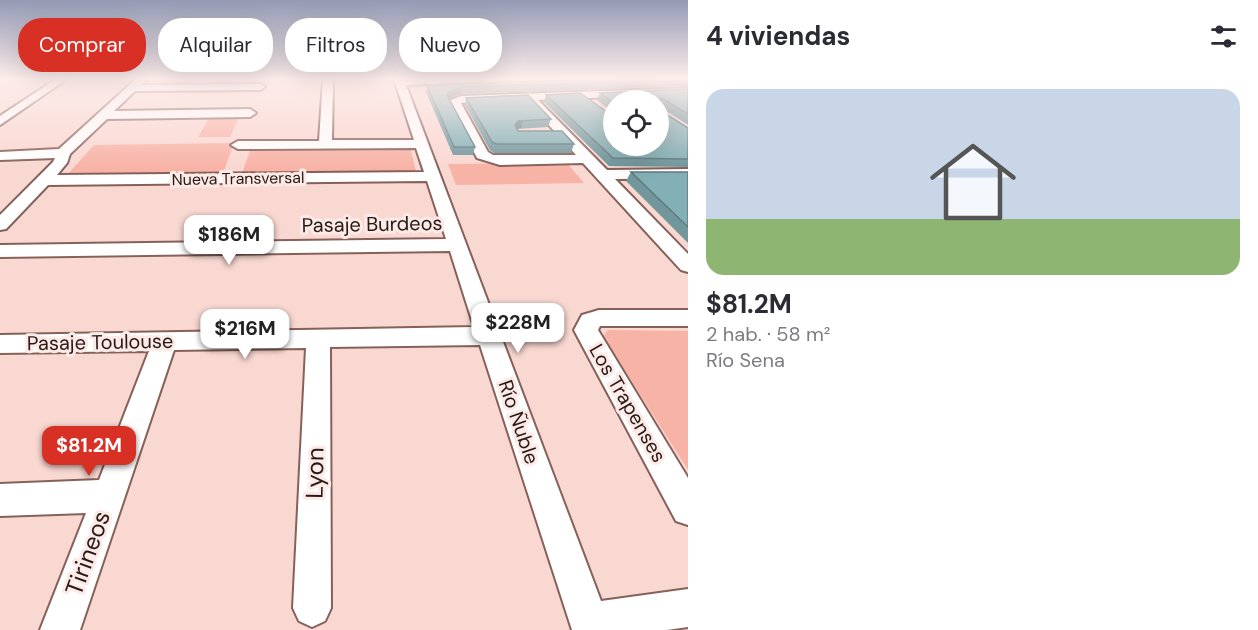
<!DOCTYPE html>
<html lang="es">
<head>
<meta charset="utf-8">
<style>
	:root { --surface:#fff; --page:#f7f7f7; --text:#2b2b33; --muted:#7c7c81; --line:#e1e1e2; --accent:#d93025 }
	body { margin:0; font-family:"DM Sans",sans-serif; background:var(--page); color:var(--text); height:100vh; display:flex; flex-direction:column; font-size:22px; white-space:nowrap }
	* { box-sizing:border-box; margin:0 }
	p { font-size:20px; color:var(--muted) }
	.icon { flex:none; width:33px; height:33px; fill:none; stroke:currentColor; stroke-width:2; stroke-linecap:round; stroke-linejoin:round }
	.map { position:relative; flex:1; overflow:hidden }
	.panel { display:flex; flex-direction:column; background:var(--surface); width:570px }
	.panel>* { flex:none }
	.banner { position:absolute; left:18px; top:18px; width:570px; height:54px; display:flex; gap:12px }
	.controls { position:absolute; left:603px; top:90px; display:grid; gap:12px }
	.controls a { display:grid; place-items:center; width:66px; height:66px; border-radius:50%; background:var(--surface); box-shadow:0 6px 24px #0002; font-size:30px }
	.price { position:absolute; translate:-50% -51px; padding:0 14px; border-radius:12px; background:#fff; color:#222; font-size:20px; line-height:39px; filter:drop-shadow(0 2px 3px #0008) }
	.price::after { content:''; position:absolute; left:50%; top:36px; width:18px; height:14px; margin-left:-9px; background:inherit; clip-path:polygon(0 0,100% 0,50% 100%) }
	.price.active { background:var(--accent); color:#fff }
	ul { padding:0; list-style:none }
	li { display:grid; align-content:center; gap:12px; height:318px; padding:0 18px }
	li+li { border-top:2px solid var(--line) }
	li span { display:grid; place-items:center; height:186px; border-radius:18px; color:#555 }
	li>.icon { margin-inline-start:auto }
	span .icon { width:108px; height:108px; fill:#fffc; stroke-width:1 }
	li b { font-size:26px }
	h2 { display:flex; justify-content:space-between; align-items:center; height:72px; padding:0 18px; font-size:26px }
	.tag { padding:0 21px; border-radius:24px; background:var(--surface); box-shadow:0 6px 24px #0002; font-size:21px; line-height:54px }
	.tag.active { background:var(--accent); color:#fff }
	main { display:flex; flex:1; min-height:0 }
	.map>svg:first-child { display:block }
</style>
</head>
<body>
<main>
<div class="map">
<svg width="688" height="630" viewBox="0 0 688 630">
	<rect width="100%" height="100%" fill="#fad8d2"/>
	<path fill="#f8b3a7" d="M239,117L230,137H198L209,118Z
		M234,143L223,173L67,175L94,145Z
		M410,147L416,171L242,173L251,148Z
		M567,163L584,183L456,185L448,164Z
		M608,330L688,331V470L603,336Z"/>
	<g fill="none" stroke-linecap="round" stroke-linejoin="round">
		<defs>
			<path id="minor" d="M56,79H67L0,125V116Z
				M136,79H147L142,85L260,84L265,87L260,90L135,91L114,111L250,109L256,113L250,117L107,119L70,154L67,163L57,175L424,172L416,148L238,149L231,145L238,141H319L323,79H333L332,140H414L394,79H482L477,82L406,85L601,601L688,589V627L667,630H572L480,345L330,347L331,608L325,621L312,627L299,621L293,608L306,348L174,350L80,630H40L86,513L0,516V484L99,480L149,351L0,353V335L474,327L450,251L0,257V245L446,239L427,181L48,185L6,229L0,230V215L53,162L55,158L0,160V152L59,149Z
				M688,88V94L538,100L607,170L688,169V179H615L688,254V272L681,270L583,163L500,165L477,158L448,101L461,96ZM526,100L527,101L576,155H493L488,152L461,103Z
				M599,310H688V326H600L598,330L688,478V525L676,521L574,330L582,315Z"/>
		</defs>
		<use href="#minor" stroke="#85615a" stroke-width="4"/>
		<use href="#minor" fill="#fff" fill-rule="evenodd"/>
	</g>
	<path fill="#71979d" d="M688,79V86L460,94L449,98L475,147L473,155H453L426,92L427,85Z
		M688,89V125L660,107L661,111L688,128V167L609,166L544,102L546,95L614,117L658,146L614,100V113L597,100L600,93Z
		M466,98L551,119L548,127L517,129L518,131L574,144L571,153H494L490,150L465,105Z
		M631,172H688V243L626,181Z"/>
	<path fill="#5c7b7f" d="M461,87L460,94L447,99L448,92Z
		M523,120L521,128L516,129L515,125L518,121Z"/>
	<path fill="#83b0b6" stroke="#5c7b7f" stroke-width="1.5" d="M600,79H688V80L461,87L448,92L447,95L475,147H454L427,85Z
		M688,89V114L663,99H660L661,111L688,128V159L613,158L546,95L580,93L614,117V146H658V100H614V103L600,93Z
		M528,95L551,119L518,121L515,125L518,131H562L574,144H496L492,142L466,98Z
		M631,172H688V227Z"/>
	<linearGradient id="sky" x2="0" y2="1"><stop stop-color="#949ab4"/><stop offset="0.47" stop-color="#fdedeb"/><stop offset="1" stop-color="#fdedeb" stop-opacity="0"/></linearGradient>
	<rect width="688" height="167" fill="url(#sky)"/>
	<g text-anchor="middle" stroke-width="6" stroke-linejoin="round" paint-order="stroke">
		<g font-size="16" fill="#281917" stroke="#fbeae6">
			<text transform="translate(238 178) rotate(-1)" y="6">Nueva Transversal</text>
		</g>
		<g font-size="20" fill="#281917" stroke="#fbeae6">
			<text transform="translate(372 224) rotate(-1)" y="7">Pasaje Burdeos</text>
			<text transform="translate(100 342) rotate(-1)" y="7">Pasaje Toulouse</text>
			<text transform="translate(628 403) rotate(60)" y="7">Los Trapenses</text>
			<text transform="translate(519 422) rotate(71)" y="7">Río Ñuble</text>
		</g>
		<g font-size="24" fill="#281917" stroke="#fbeae6">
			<text transform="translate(315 473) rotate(-89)" y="8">Lyon</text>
			<text transform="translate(88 553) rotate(-70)" y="8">Tirineos</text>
		</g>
	</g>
</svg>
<div class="controls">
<a><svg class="icon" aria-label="locate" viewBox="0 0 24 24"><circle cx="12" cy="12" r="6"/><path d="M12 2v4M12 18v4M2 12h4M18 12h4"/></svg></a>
</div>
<b class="price" style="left:229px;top:266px">$186M</b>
<b class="price" style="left:518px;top:354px">$228M</b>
<b class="price" style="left:245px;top:360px">$216M</b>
<b class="price active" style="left:89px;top:477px">$81.2M</b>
<div class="banner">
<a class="tag active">Comprar</a>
<a class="tag">Alquilar</a>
<a class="tag">Filtros</a>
<a class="tag">Nuevo</a>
</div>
</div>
<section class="panel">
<h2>4 viviendas<svg class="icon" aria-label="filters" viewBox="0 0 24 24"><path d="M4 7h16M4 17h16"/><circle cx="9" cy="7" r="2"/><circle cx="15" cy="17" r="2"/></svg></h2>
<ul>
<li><span style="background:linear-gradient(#c9d6e8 70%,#8fb573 0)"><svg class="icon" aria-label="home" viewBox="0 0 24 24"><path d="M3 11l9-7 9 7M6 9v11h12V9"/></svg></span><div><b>$81.2M</b><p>2 hab. · 58 m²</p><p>Río Sena</p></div></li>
</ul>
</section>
</main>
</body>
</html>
